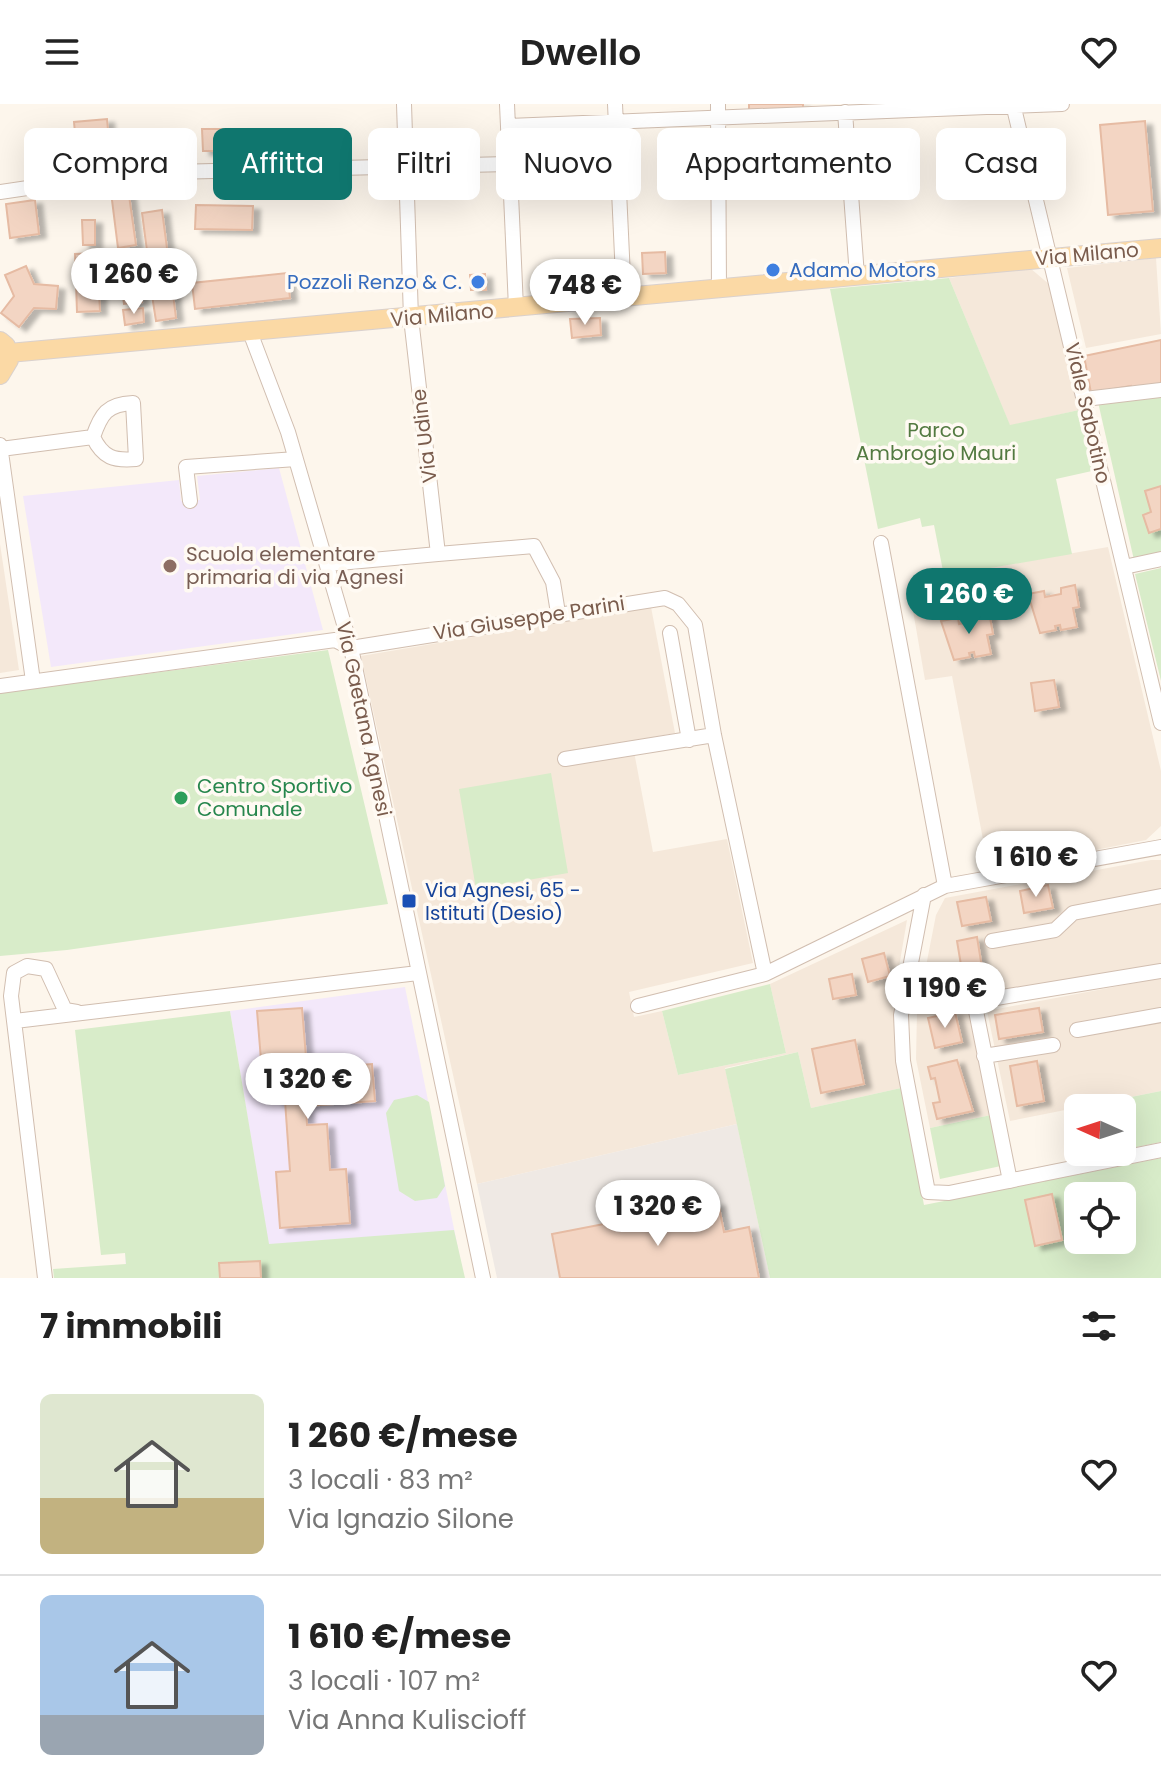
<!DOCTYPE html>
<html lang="it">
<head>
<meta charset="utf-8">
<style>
	:root { --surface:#fff; --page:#f6f6f6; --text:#222; --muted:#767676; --line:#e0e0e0; --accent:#0f766e }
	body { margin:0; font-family:Poppins,sans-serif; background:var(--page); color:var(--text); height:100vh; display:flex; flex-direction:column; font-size:30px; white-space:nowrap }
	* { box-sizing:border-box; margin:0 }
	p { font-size:26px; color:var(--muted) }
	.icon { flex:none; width:44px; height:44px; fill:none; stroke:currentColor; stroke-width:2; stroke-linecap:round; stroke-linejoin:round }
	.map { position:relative; height:1174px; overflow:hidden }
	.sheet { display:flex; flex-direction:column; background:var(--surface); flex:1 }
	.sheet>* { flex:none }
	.hud { position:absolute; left:24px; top:24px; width:1114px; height:72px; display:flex; gap:16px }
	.needle { width:52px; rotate:273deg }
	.tools { position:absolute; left:1064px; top:990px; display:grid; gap:16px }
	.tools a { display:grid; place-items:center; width:72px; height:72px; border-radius:12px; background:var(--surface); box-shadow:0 8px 32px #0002; font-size:40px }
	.price { position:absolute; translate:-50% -68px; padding:0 18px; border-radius:28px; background:#fff; color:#222; font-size:26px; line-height:52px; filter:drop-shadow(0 2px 4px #0008) }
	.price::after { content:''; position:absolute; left:50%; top:48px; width:24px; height:18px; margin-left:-12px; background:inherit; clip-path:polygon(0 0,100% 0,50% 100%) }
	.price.current { background:var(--accent); color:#fff }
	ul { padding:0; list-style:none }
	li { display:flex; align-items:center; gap:24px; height:200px; padding:0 40px }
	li+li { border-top:2px solid var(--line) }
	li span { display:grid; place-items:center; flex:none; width:224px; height:160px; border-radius:12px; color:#555 }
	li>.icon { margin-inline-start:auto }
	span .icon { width:96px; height:96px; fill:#fffc; stroke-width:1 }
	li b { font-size:34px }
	h2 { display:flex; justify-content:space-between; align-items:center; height:96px; padding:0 40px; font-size:34px }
	.chip { padding:0 28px; border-radius:12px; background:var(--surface); box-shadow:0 8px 32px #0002; font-size:28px; line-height:72px }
	.chip.current { background:var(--accent); color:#fff }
	header { display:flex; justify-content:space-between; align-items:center; height:104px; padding:0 40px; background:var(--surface); font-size:36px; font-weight:600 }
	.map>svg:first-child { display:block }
</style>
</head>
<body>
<header><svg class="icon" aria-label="menu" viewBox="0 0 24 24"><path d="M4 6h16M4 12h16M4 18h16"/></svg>Dwello<svg class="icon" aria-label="heart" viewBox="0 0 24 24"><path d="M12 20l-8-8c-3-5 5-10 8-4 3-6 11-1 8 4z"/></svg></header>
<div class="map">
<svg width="1161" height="1174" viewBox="0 0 1161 1174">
	<defs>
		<filter id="shadow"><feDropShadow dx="7" dy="4" stdDeviation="2" flood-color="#0004"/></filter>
	</defs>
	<rect width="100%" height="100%" fill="#fdf6ec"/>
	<path fill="#f5e8da" d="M1156,154L1161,230L1086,244L1067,164Z
		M1030,164L1050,181L1079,306L1010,322L949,174Z
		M0,440L19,566L0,569Z
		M1108,443L1161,667V722L1146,736L989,767L952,572L925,576L908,478Z
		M651,503L675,629L632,637L653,748L727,735L753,859L629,888L634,913L662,907L678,971L786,949L770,880L907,816L893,898L901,984L811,1004L798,948L725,964L737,1020L477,1080L361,552Z
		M1151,756H1161V861L967,896L991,1011L930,1024L916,955L917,908L936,811L945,794Z
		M1161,874V987L1010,1017L987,907Z"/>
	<path fill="#efe9e4" d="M737,1020L770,1174H497L477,1080Z"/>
	<path fill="#f3e8fa" d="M279,364L323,526L51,563L23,392L179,376L181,397L200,396L197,372Z
		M405,883L464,1174H126L125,1139L266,1125L230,907Z"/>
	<path fill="#d8ecc9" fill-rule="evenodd" d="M949,174L1010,321L1079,306L1092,367L1056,375L1072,450L944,472L934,421L922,423L920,414L878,425L830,185Z
		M1161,287V449L1134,456L1098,298Z
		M1161,464V577L1135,470Z
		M328,546L388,800L67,846L0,852V589Z
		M551,669L568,769L476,785L459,685Z
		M770,880L786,949L678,971L662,907Z
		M230,907L269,1140L454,1126L465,1174H54L53,1165L126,1160L125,1149L101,1151L75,926Z
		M798,948L811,1004L901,984L924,1101L1161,1054V1174H770L725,965ZM1078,1092H1122V1136H1078Z
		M1161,987V1038L1122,1046V1004H1078V1015L1076,1004Z
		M417,991L429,998L445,1082L437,1094L415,1097L399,1087L386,1009L394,996Z
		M991,1011L1001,1062L940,1075L930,1024Z"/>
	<path fill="#f3d5c3" stroke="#e6bba3" stroke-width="2" filter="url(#shadow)" d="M749,0H803V9L749,10Z
		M107,15L111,59L78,62L74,18Z
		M1145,17L1153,107L1108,111L1100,21Z
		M202,25H223V47H203Z
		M127,77L136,141L118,144L110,80Z
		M35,96L39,130L10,134L6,100Z
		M196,101L253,102L252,126L195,125Z
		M162,106L171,175L151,177L142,109Z
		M82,116H95V141H83Z
		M136,146L142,198L124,200L117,149Z
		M665,148L666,169L643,170L642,149Z
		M97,149L100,207L77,208L75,150Z
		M26,162L34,180L58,182L56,205L34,204L19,223L1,209L14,192L5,171Z
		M287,169L290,194L195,205L192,179Z
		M485,170L486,186H471L470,171Z
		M172,182L176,214L156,217L151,185Z
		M143,204L144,218L125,221L123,206Z
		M600,214L601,231L572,234L570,215Z
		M1161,236V281L1132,286L1131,282L1091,289L1084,252Z
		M1161,382V425L1149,429L1143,411L1151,408L1145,387Z
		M1075,481L1079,503L1073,504L1077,523L1061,526L1060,521L1055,522L1056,526L1040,529L1028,490L1044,487L1045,493L1061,490V484Z
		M989,508L993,530L987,531L991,550L975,553L974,548L969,549L970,553L954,556L941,517L958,514L959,520L975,517L974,511Z
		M1054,576L1059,603L1035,607L1031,579Z
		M1048,781L1053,804L1024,809L1020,787Z
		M986,793L991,817L962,822L957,798Z
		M977,833L983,870L963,873L957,837Z
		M884,849L890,872L868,878L862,855Z
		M852,870L856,891L833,895L829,875Z
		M302,904L307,965L372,960L375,997L306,1002L307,1021L327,1020L330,1066L346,1065L350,1119L280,1124L276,1068L290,1067L285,997H276L274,967L262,968L257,907Z
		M1039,904L1043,928L999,935L995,911Z
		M955,908L962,938L935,944L928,914Z
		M855,936L864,980L821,989L812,945Z
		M957,956L973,1007L937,1015L933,999L940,998L935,974L931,975L928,963Z
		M1037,957L1044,997L1017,1002L1010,962Z
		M1052,1090L1062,1136L1035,1142L1025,1096Z
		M718,1098L724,1128L749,1123L759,1174H560L552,1130Z
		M260,1157L261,1174H220L219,1159Z"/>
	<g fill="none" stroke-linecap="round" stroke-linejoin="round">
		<defs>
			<path id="minor" d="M507,0L516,204
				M615,0L624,195
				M718,0L719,186
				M1013,0L1161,619
				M845,8L857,172
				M508,22L1062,0
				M0,88L129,69L509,60
				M250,228L288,328L351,544L483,1174
				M1085,295L1161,286
				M0,341L33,577
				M1,345L93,333C103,354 114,357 136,355L133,299C107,300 101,310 93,333
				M190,397L186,363L296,355
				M881,439L945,782
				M438,450L534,442L553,478L558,509
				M328,460L438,450L411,214L404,0
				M1124,463L1161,455
				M670,529L689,636
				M0,582L335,536L351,544L665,494L678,500L695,521L714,631L765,870
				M565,655L714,631
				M924,791L901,911L903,957L928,1088L949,1089L1161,1046
				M992,837L1055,826L1073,809L1161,792
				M638,902L765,870L945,782L1161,743
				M15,917L418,869
				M1077,926L1161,911
				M984,952L1053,941
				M1010,1077L975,902L984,896L1161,867
				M45,1174L11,892L14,869L27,862L46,865L65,906L77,908"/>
			<path id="major" d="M0,237L6,242L9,256L0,271
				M9,249L1161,144"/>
		</defs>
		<use href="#minor" stroke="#d1beb0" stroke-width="16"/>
		<use href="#major" stroke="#dad1cd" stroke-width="20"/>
		<use href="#minor" stroke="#fff" stroke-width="14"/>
		<use href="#major" stroke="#fbd9a5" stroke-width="18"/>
	</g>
	<g fill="#3f7fe0" stroke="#fffaf3" stroke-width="3">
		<circle cx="773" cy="166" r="8"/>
		<circle cx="478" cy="178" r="8"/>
	</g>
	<circle fill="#8d6e63" stroke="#fffaf3" stroke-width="3" cx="170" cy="462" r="8"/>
	<circle fill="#2e9e5b" stroke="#fffaf3" stroke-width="3" cx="181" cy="694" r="8"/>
	<rect fill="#1a4fb4" stroke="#fffaf3" stroke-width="3" x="401" y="789" width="16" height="16" rx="4"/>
	<g text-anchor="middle" stroke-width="7" stroke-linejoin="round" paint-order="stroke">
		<g font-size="20" fill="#7a5c4d" stroke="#fffaf3">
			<text transform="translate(1087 150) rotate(-5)" y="7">Via Milano</text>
			<text transform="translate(442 211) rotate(-5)" y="7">Via Milano</text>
			<text transform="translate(1088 309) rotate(77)" y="7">Viale Sabotino</text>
			<text transform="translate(424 332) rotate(-97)" y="7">Via Udine</text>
			<text transform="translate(529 514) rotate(-9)" y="7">Via Giuseppe Parini</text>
			<text transform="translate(364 615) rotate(78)" y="7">Via Gaetana Agnesi</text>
		</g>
		<g font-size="20" fill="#366cbe" stroke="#fffaf3" text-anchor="start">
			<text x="789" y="173">Adamo Motors</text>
			<text x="462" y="185" text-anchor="end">Pozzoli Renzo &amp; C.</text>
		</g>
		<g font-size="20" fill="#537a41" stroke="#fffaf3">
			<text x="936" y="333">Parco<tspan x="936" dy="23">Ambrogio Mauri</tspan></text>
		</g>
		<g font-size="20" fill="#785e54" stroke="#fffaf3" text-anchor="start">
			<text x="186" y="457">Scuola elementare<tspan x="186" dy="23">primaria di via Agnesi</tspan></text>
		</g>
		<g font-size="20" fill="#27864d" stroke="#fffaf3" text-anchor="start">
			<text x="197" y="689">Centro Sportivo<tspan x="197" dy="23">Comunale</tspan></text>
		</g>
		<g font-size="20" fill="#164399" stroke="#fffaf3" text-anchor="start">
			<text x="425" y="793">Via Agnesi, 65 -<tspan x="425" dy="23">Istituti (Desio)</tspan></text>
		</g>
	</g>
</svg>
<div class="tools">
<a><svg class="needle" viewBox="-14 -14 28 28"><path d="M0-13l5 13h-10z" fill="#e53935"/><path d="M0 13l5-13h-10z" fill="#767676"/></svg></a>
<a><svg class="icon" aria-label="locate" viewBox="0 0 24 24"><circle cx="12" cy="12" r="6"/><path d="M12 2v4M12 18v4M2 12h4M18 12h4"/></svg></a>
</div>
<b class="price" style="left:134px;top:212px">1 260 €</b>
<b class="price" style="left:585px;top:223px">748 €</b>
<b class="price current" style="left:969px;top:532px">1 260 €</b>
<b class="price" style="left:1036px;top:795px">1 610 €</b>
<b class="price" style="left:945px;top:926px">1 190 €</b>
<b class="price" style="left:308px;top:1017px">1 320 €</b>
<b class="price" style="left:658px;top:1144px">1 320 €</b>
<div class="hud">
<a class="chip">Compra</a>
<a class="chip current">Affitta</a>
<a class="chip">Filtri</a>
<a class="chip">Nuovo</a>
<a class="chip">Appartamento</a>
<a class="chip">Casa</a>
</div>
</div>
<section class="sheet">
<h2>7 immobili<svg class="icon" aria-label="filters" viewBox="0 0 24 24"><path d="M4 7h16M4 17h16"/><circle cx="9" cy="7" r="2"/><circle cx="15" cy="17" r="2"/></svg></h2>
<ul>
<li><span style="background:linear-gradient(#dfe7d0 65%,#c2b280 0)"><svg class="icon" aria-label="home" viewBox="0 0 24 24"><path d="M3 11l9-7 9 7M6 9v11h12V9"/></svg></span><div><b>1 260 €/mese</b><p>3 locali · 83 m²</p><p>Via Ignazio Silone</p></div><svg class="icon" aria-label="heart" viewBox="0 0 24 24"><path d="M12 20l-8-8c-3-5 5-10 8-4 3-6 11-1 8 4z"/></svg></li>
<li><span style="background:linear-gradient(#a9c7e8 75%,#9aa5b1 0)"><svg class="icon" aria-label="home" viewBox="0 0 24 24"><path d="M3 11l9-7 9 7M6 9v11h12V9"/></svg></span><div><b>1 610 €/mese</b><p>3 locali · 107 m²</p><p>Via Anna Kuliscioff</p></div><svg class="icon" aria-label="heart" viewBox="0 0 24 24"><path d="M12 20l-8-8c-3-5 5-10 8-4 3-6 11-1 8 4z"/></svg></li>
</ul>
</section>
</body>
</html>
